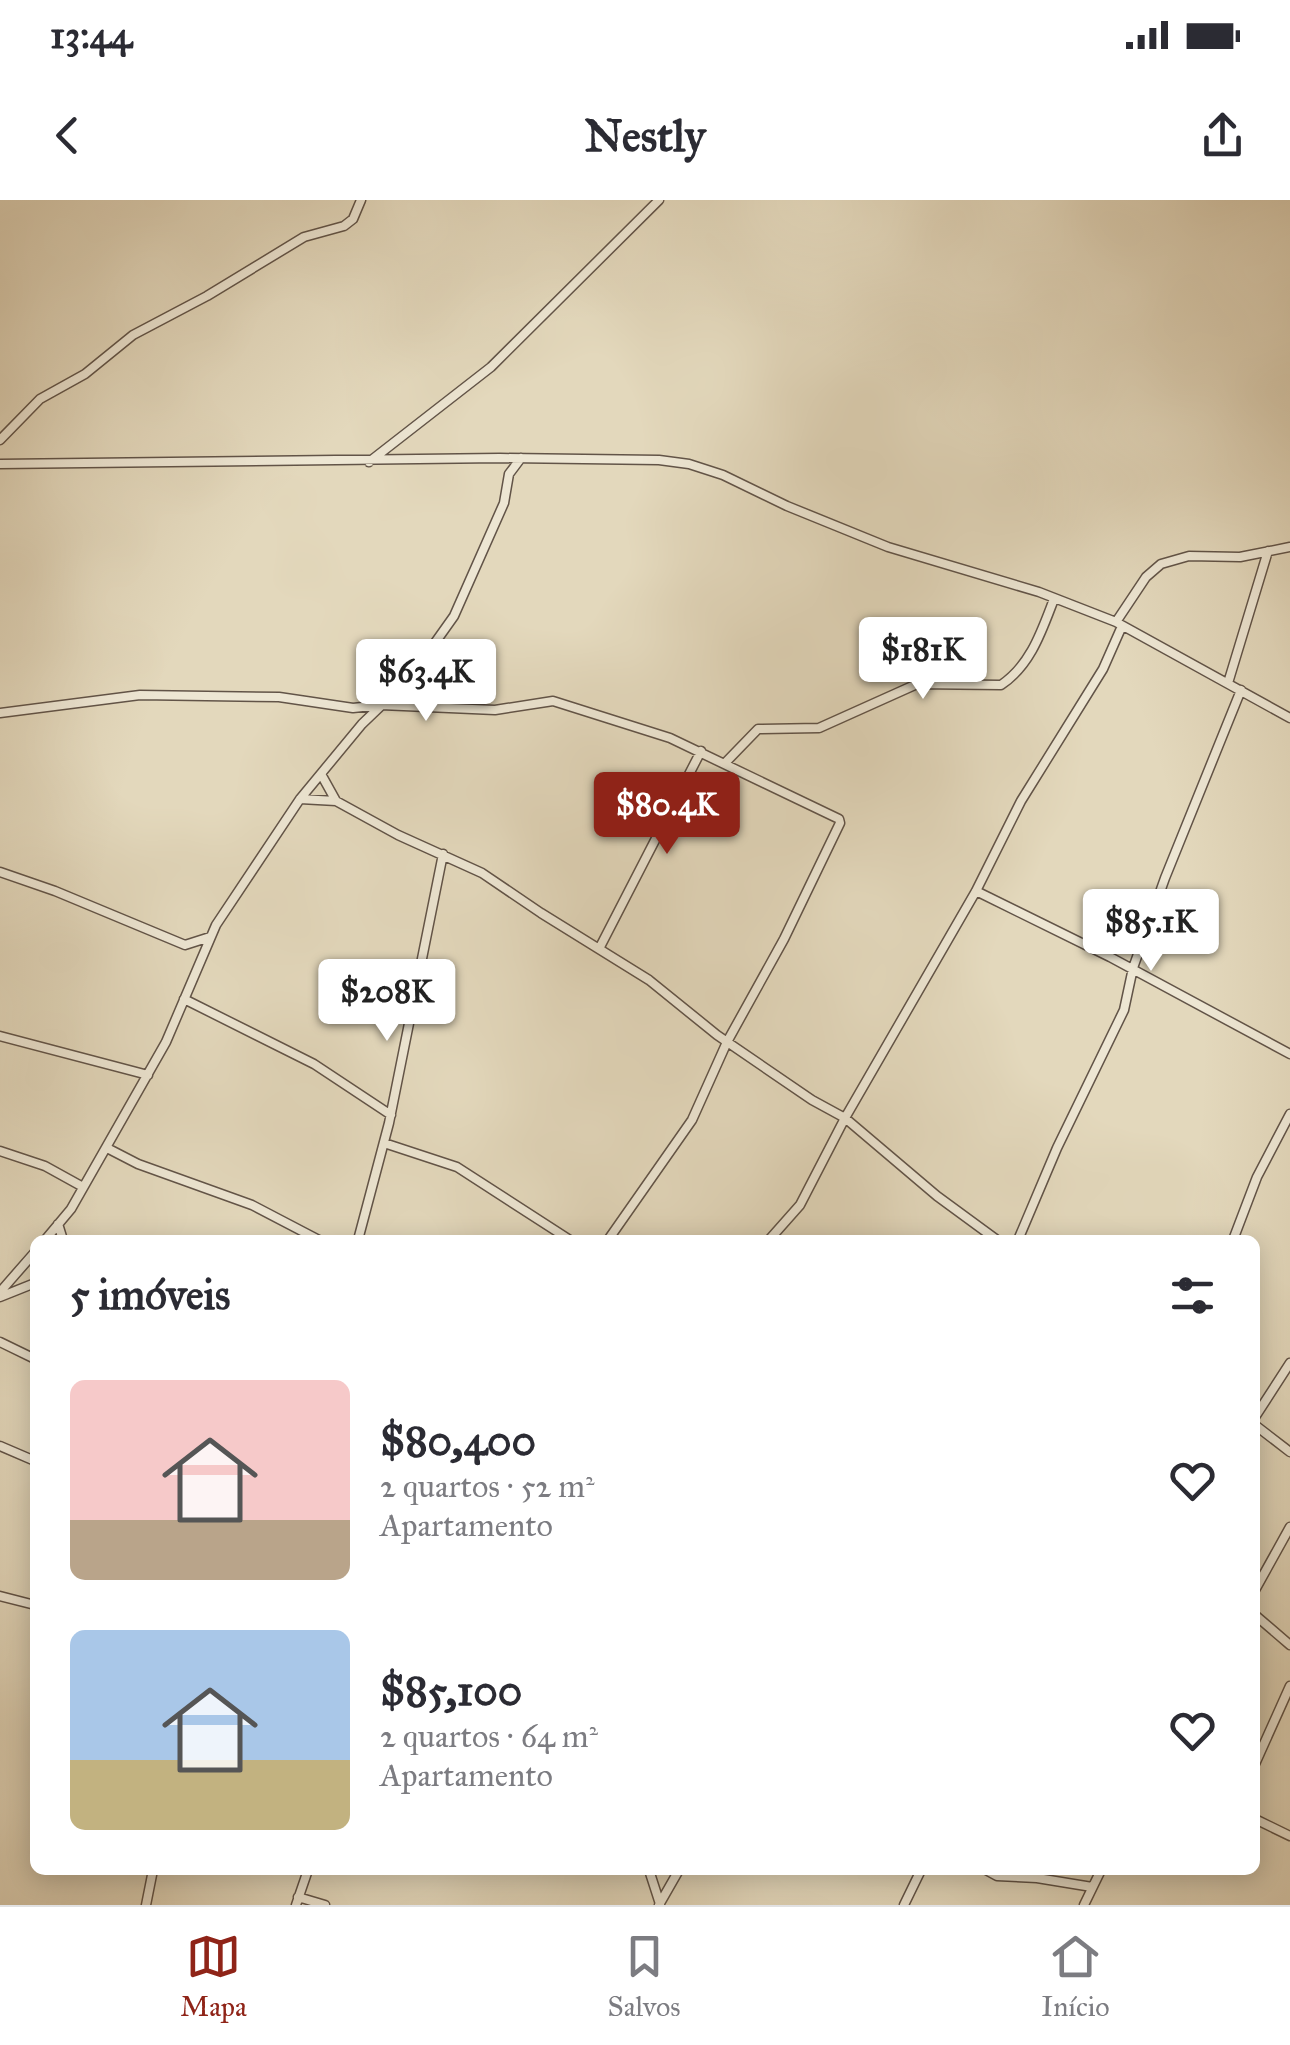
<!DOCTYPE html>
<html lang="pt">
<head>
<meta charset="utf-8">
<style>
	:root { --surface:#fff; --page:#f2f2f3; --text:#2b2b33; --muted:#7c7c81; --line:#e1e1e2; --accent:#8f2418 }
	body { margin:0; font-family:"IM FELL Great Primer",serif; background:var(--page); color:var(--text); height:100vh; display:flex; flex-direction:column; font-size:38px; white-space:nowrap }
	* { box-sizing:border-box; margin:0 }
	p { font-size:32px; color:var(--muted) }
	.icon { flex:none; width:55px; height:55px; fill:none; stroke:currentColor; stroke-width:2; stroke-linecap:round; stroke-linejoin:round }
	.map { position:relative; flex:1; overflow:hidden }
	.details { position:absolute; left:30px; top:1035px; width:1230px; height:640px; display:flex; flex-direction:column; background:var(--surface); border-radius:15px; box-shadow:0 5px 25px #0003 }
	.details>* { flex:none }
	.price { position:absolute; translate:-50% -85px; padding:0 22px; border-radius:10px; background:#fff; color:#222; font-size:32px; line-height:65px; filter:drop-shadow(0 2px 5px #0008) }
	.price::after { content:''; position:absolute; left:50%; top:60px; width:30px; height:22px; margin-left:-15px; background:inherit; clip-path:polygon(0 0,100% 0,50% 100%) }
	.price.on { background:var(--accent); color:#fff }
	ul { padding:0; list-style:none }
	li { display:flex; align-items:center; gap:30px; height:250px; padding:0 40px }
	li span { display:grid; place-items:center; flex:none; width:280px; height:200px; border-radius:15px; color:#555 }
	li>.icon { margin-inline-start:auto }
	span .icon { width:120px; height:120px; fill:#fffc; stroke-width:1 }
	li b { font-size:42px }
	h2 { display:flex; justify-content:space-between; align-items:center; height:120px; padding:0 40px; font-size:42px }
	.status { display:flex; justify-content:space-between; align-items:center; height:70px; padding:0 50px; background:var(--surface); direction:ltr }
	.status svg { height:28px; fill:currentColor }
	header { display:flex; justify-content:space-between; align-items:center; height:130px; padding:0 40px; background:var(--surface); font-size:45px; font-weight:700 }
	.tabs { display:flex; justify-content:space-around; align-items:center; height:140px; border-top:2px solid var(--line); background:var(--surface); font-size:28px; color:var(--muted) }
	.tabs a { display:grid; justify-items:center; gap:5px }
	.tabs .on { color:var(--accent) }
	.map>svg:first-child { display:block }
</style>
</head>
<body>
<div class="status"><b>13:44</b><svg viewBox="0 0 49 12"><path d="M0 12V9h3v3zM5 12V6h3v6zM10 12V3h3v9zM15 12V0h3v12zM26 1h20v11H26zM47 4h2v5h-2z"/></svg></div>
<header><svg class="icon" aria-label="back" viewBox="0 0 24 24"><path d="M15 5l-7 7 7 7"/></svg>Nestly<svg class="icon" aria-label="share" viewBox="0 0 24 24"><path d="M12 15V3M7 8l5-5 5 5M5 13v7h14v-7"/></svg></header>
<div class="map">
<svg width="1290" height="1705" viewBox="0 0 1290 1705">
	<rect width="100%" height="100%" fill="#e3d8bc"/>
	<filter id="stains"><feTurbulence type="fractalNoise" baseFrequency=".002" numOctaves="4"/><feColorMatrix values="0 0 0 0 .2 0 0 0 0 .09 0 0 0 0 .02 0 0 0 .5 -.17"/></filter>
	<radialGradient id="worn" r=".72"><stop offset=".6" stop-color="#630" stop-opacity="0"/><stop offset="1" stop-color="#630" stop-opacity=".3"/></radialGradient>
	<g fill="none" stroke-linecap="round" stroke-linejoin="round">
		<defs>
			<path id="street" d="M0,240L40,199L85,174L133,135L207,96L304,37L344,26L353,19L361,0
				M369,262L491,167L659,0
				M0,264L500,258L659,260L689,264L723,275L787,306L888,347L1039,392L1116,422L1290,518
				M1116,422L1146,377L1161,364L1189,356L1240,357L1290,347
				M1228,483L1268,351
				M0,513L140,495L279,497L353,508L381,505L495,510L553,501L670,538L839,619L840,623L784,739L727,842L692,920L608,1040
				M726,562L758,529L819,528L917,484L1001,485C1031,465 1042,430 1054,399
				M321,574L336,601
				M300,599L336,601L398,635L482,673L541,713L649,780L717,835L812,900L845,918L937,996L997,1040
				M0,672L55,691L185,745L210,737
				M976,691L1110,757L1290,854
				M600,747L701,551
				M184,799L314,864L391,915
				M0,836L148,875
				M384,943L457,967L570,1040
				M107,948L138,964L252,1005L319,1040
				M0,951L45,966L83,987
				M58,1024L63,1040
				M45,1040L71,1009L166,842L216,725L300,599L362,524L410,478L454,416L504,303L509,274L521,258
				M358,1040L389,923L443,654
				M769,1040L800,1005L845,918L976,691L1021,601L1103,469L1122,426
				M1018,1040L1057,948L1124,810L1133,768L1165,678L1241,490
				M1233,1040L1257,977L1290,914
				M0,1092L35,1052
				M0,1097L35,1083
				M0,1142L35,1159
				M1255,1217L1290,1163
				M1255,1225L1290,1252
				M0,1246L35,1261
				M1255,1390L1290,1327
				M0,1396L35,1405
				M1255,1415L1290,1445
				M1255,1564L1290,1486
				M1255,1619L1290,1636
				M649,1670L660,1704
				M986,1670L997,1676L1037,1678L1092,1687
				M298,1697L325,1705
				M146,1705L153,1670
				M296,1705L308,1670
				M659,1705L679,1670
				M904,1705L921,1670
				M1084,1705L1101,1670"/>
		</defs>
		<use href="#street" stroke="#625448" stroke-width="11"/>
		<use href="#street" stroke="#ede6d3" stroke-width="8"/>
	</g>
	<rect width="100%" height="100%" filter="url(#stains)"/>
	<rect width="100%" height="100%" fill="url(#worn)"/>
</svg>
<b class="price" style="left:923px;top:502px">$181K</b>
<b class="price" style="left:426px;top:524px">$63.4K</b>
<b class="price on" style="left:667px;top:657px">$80.4K</b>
<b class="price" style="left:1151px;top:774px">$85.1K</b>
<b class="price" style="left:387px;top:844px">$208K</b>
<section class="details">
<h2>5 imóveis<svg class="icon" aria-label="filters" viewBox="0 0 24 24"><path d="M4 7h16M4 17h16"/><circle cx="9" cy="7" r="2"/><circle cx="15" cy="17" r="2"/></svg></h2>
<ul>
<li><span style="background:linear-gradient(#f6c9c9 70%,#b9a48a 0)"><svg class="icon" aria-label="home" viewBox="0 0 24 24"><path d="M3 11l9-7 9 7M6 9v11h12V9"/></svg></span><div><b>$80,400</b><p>2 quartos · 52 m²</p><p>Apartamento</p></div><svg class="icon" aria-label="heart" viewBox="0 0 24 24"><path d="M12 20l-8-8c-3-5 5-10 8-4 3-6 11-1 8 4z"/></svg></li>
<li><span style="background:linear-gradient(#a9c7e8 65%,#c2b280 0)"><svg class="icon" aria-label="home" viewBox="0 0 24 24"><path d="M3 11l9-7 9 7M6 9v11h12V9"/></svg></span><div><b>$85,100</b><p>2 quartos · 64 m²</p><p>Apartamento</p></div><svg class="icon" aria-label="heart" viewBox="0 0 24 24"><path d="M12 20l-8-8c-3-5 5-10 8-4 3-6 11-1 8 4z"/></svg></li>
</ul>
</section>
</div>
<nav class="tabs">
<a class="on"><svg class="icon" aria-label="map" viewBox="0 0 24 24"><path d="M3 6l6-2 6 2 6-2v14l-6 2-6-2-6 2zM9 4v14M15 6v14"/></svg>Mapa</a>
<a><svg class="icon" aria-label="saved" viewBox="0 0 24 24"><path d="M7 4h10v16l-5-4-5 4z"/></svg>Salvos</a>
<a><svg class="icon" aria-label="home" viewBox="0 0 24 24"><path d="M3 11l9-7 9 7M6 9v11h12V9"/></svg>Início</a>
</nav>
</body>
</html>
